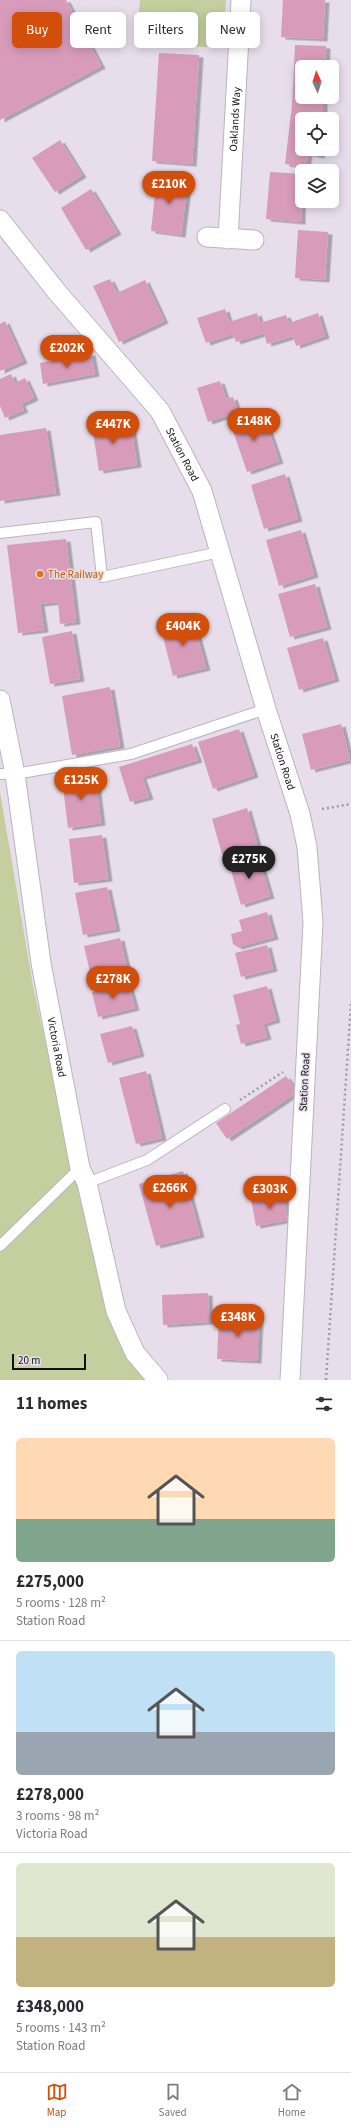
<!DOCTYPE html>
<html lang="en">
<head>
<meta charset="utf-8">
<style>
	:root { --surface:#fff; --page:#f2f2f3; --text:#2b2b33; --muted:#7c7c81; --line:#e1e1e2; --accent:#d34e0b }
	body { margin:0; font-family:"Source Sans 3",sans-serif; background:var(--page); color:var(--text); height:100vh; display:flex; flex-direction:column; font-size:15px; white-space:nowrap }
	* { box-sizing:border-box; margin:0 }
	p { font-size:13px; color:var(--muted) }
	.icon { flex:none; width:22px; height:22px; fill:none; stroke:currentColor; stroke-width:2; stroke-linecap:round; stroke-linejoin:round }
	.map { position:relative; height:1380px; overflow:hidden }
	.drawer { display:flex; flex-direction:column; background:var(--surface); flex:1 }
	.drawer>* { flex:none }
	.banner { position:absolute; left:12px; top:12px; width:327px; height:36px; display:flex; gap:8px }
	.needle { width:26px; rotate:356deg }
	.buttons { position:absolute; left:295px; top:60px; display:grid; gap:8px }
	.buttons a { display:grid; place-items:center; width:44px; height:44px; border-radius:6px; background:var(--surface); box-shadow:0 2px 10px #0003; font-size:20px }
	.scale { position:absolute; left:12px; bottom:10px; width:74px; box-sizing:border-box; padding-left:4px; border:2px solid #131015; border-top:0; font-size:11px; line-height:14px; white-space:nowrap; color:#131015; -webkit-text-stroke:3px #e7ddeb; paint-order:stroke }
	.price { position:absolute; translate:-50% -34px; padding:0 9px; border-radius:14px; background:var(--accent); color:#fff; font-size:13px; line-height:26px; filter:drop-shadow(0 1px 2px #0008) }
	.price::after { content:''; position:absolute; left:50%; top:24px; width:12px; height:9px; margin-left:-6px; background:inherit; clip-path:polygon(0 0,100% 0,50% 100%) }
	.price.selected { background:#222; color:#fff }
	ul { padding:0; list-style:none }
	li { display:grid; align-content:center; gap:8px; height:212px; padding:0 16px }
	li+li { border-top:1px solid var(--line) }
	li span { display:grid; place-items:center; height:124px; border-radius:6px; color:#555 }
	li>.icon { margin-inline-start:auto }
	span .icon { width:72px; height:72px; fill:#fffc; stroke-width:1 }
	li b { font-size:17px }
	h2 { display:flex; justify-content:space-between; align-items:center; height:48px; padding:0 16px; font-size:17px }
	.tag { padding:0 14px; border-radius:6px; background:var(--surface); box-shadow:0 2px 10px #0003; font-size:14px; line-height:36px }
	.tag.selected { background:var(--accent); color:#fff }
	.dock { display:flex; justify-content:space-around; align-items:center; height:56px; border-top:1px solid var(--line); background:var(--surface); font-size:11px; color:var(--muted) }
	.dock a { display:grid; justify-items:center; gap:2px }
	.dock .selected { color:var(--accent) }
	.map>svg:first-child { display:block }
</style>
</head>
<body>
<div class="map">
<svg width="351" height="1380" viewBox="0 0 351 1380">
	<defs>
		<filter id="shadow"><feDropShadow dx="4.5" dy="2.5" stdDeviation="0" flood-color="#0004"/></filter>
	</defs>
	<rect width="100%" height="100%" fill="#e7ddeb"/>
	<path fill="#c5ce9f" d="M140,0H226L223,48L136,43Z
		M0,792L33,986L79,1194L111,1315L149,1380H0Z"/>
	<path fill="#d89cba" filter="url(#shadow)" d="M0,0H66L101,66L0,120Z
		M283,0H325L323,39L281,37Z
		M295,45L326,46L325,67H302V97H323V119H302V149H321L320,156L308,154L306,167L285,164L292,105Z
		M159,53L199,55L192,164L152,161Z
		M60,140L82,175L55,192L32,158Z
		M270,172L302,174L301,222L266,219Z
		M157,176L188,179L181,235L151,231Z
		M91,189L117,232L86,250L61,208Z
		M298,230L328,232L325,280L295,278Z
		M110,279L117,293L145,280L164,321L119,342L93,286Z
		M225,309L229,322L257,313L260,323L286,315L289,323L318,313L325,336L296,346L293,336L267,344L264,333L236,342L233,334L206,343L197,318Z
		M5,321L23,361L0,371V324Z
		M91,353L95,374L43,384L40,363Z
		M11,374L15,383L25,378L34,398L21,404L24,410L5,418L0,406V379Z
		M220,381L226,399L233,397L238,412L208,422L197,388Z
		M262,411L279,461L247,472L230,422Z
		M113,417L115,428L131,425L137,465L99,471L91,420Z
		M46,428L56,493L0,501V435Z
		M285,474L298,519L264,529L251,485Z
		M301,530L314,575L279,586L266,540Z
		M66,539L76,622L60,624L58,602L40,604L44,630L18,633L7,545Z
		M315,584L327,627L290,637L278,594Z
		M192,617L206,668L173,676L160,625Z
		M72,631L80,679L50,684L42,637Z
		M323,638L335,679L299,690L287,648Z
		M110,687L120,746L72,755L62,696Z
		M341,724L350,760L311,770L302,734Z
		M239,729L254,775L213,789L198,742Z
		M192,744L198,760L142,777L149,797L130,802L119,767Z
		M95,775L101,823L68,828L62,779Z
		M247,808L257,844L222,854L212,819Z
		M102,835L108,879L74,883L69,839Z
		M258,856L270,896L241,905L229,864Z
		M107,887L116,929L83,935L75,893Z
		M267,912L274,937L238,947L233,944L231,934L242,931L239,920Z
		M120,938L128,974L92,981L84,946Z
		M267,945L273,969L241,977L235,953Z
		M128,983L135,1008L98,1017L92,992Z
		M267,986L276,1020L263,1024L267,1037L241,1044L236,1025L240,1024L233,995Z
		M132,1026L140,1054L108,1063L100,1034Z
		M146,1071L162,1138L136,1144L119,1078Z
		M286,1076L297,1092L227,1139L216,1123Z
		M183,1171L200,1235L156,1246L139,1184Z
		M283,1193L288,1220L256,1226L251,1199Z
		M208,1293L209,1322L163,1325L162,1295Z
		M219,1316L259,1318L257,1361L217,1359Z"/>
	<g fill="none" stroke-linecap="round" stroke-linejoin="round">
		<defs>
			<path id="service" d="M0,533L96,522L102,577L220,552
				M0,774H15L131,754L266,709
				M87,1183L147,1160L225,1109
				M0,1246L80,1168"/>
			<g id="minor">
				<path id="s1" d="M0,220L57,292L160,411L202,491L266,709L300,814L307,847L313,922L290,1380"/>
				<path d="M207,237L254,240"/>
				<path id="s2" d="M228,239L241,0"/>
				<path id="s3" d="M0,700L15,774L41,963L80,1168L87,1183L116,1311L135,1353L158,1380"/>
			</g>
		</defs>
		<use href="#service" stroke="#bcb3c0" stroke-width="12"/>
		<use href="#minor" stroke="#bcb3c0" stroke-width="21"/>
		<path stroke="#a39ba6" stroke-width="2.5" stroke-dasharray="2 3" stroke-linecap="butt" d="M322,809L351,804
			M240,1100L283,1072
			M326,1380L351,1004"/>
		<use href="#service" stroke="#fff" stroke-width="10"/>
		<use href="#minor" stroke="#fff" stroke-width="19"/>
	</g>
	<circle fill="#e8710a" stroke="#e7ddeb" stroke-width="1.5" cx="40" cy="574" r="4"/>
	<g text-anchor="middle" stroke-width="3" stroke-linejoin="round" paint-order="stroke">
		<g font-size="11" fill="#131015" stroke="#e7ddeb">
			<text dy="4" stroke="none"><textPath href="#s2" startOffset="120">Oaklands Way</textPath></text>
			<text dy="4" stroke="none"><textPath href="#s1" startOffset="298">Station Road</textPath></text>
			<text dy="4" stroke="none"><textPath href="#s1" startOffset="622">Station Road</textPath></text>
			<text dy="4" stroke="none"><textPath href="#s3" startOffset="352">Victoria Road</textPath></text>
			<text transform="translate(304 1082) rotate(-87)" y="4">Station Road</text>
		</g>
		<g font-size="11" fill="#c56008" stroke="#e7ddeb" text-anchor="start">
			<text x="48" y="578">The Railway</text>
		</g>
	</g>
</svg>
<div class="buttons">
<a><svg class="needle" viewBox="-14 -14 28 28"><path d="M0-13l5 13h-10z" fill="#e53935"/><path d="M0 13l5-13h-10z" fill="#7c7c81"/></svg></a>
<a><svg class="icon" aria-label="locate" viewBox="0 0 24 24"><circle cx="12" cy="12" r="6"/><path d="M12 2v4M12 18v4M2 12h4M18 12h4"/></svg></a>
<a><svg class="icon" aria-label="layers" viewBox="0 0 24 24"><path d="M12 4l9 5-9 5-9-5zM3 14l9 5 9-5"/></svg></a>
</div>
<div class="scale">20 m</div>
<b class="price" style="left:169px;top:205px">£210K</b>
<b class="price" style="left:67px;top:369px">£202K</b>
<b class="price" style="left:254px;top:442px">£148K</b>
<b class="price" style="left:113px;top:445px">£447K</b>
<b class="price" style="left:183px;top:647px">£404K</b>
<b class="price" style="left:81px;top:801px">£125K</b>
<b class="price selected" style="left:249px;top:880px">£275K</b>
<b class="price" style="left:113px;top:1000px">£278K</b>
<b class="price" style="left:170px;top:1209px">£266K</b>
<b class="price" style="left:270px;top:1210px">£303K</b>
<b class="price" style="left:238px;top:1338px">£348K</b>
<div class="banner">
<a class="tag selected">Buy</a>
<a class="tag">Rent</a>
<a class="tag">Filters</a>
<a class="tag">New</a>
</div>
</div>
<section class="drawer">
<h2>11 homes<svg class="icon" aria-label="filters" viewBox="0 0 24 24"><path d="M4 7h16M4 17h16"/><circle cx="9" cy="7" r="2"/><circle cx="15" cy="17" r="2"/></svg></h2>
<ul>
<li><span style="background:linear-gradient(#ffd9b3 65%,#7fa58c 0)"><svg class="icon" aria-label="home" viewBox="0 0 24 24"><path d="M3 11l9-7 9 7M6 9v11h12V9"/></svg></span><div><b>£275,000</b><p>5 rooms · 128 m²</p><p>Station Road</p></div></li>
<li><span style="background:linear-gradient(#bfe0f5 65%,#9aa5b1 0)"><svg class="icon" aria-label="home" viewBox="0 0 24 24"><path d="M3 11l9-7 9 7M6 9v11h12V9"/></svg></span><div><b>£278,000</b><p>3 rooms · 98 m²</p><p>Victoria Road</p></div></li>
<li><span style="background:linear-gradient(#dfe7d0 60%,#c2b280 0)"><svg class="icon" aria-label="home" viewBox="0 0 24 24"><path d="M3 11l9-7 9 7M6 9v11h12V9"/></svg></span><div><b>£348,000</b><p>5 rooms · 143 m²</p><p>Station Road</p></div></li>
</ul>
</section>
<nav class="dock">
<a class="selected"><svg class="icon" aria-label="map" viewBox="0 0 24 24"><path d="M3 6l6-2 6 2 6-2v14l-6 2-6-2-6 2zM9 4v14M15 6v14"/></svg>Map</a>
<a><svg class="icon" aria-label="saved" viewBox="0 0 24 24"><path d="M7 4h10v16l-5-4-5 4z"/></svg>Saved</a>
<a><svg class="icon" aria-label="home" viewBox="0 0 24 24"><path d="M3 11l9-7 9 7M6 9v11h12V9"/></svg>Home</a>
</nav>
</body>
</html>
